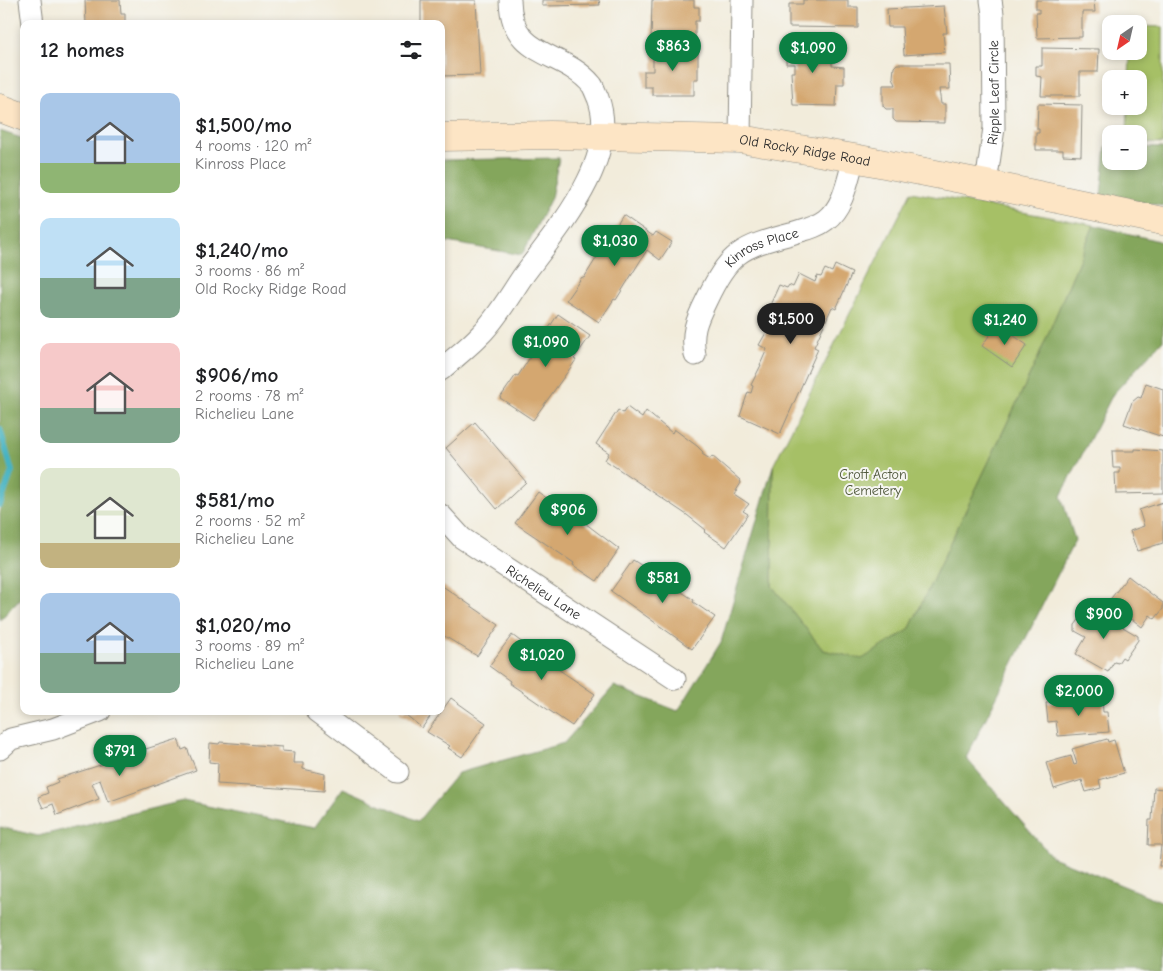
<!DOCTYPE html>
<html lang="en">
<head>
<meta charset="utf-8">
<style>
	:root { --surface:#fff; --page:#f2f2f2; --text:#202124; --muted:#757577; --accent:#0b8043 }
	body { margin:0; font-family:"Comic Neue",sans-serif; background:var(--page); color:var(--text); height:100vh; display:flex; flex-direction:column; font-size:19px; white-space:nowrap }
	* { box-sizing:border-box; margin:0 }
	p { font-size:16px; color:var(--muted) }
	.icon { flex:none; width:28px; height:28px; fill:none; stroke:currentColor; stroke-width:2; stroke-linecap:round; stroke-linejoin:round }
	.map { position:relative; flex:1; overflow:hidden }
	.drawer { position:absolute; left:20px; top:20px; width:425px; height:695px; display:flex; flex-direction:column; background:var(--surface); border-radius:10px; box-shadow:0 2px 8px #0003 }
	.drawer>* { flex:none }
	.needle { width:32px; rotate:214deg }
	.controls { position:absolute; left:1102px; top:15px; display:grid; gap:10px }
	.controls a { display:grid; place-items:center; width:45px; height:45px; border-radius:10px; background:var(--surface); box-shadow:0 2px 8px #0003; font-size:25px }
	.price { position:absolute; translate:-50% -42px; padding:0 11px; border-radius:18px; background:var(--accent); color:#fff; font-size:16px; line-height:32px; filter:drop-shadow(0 1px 2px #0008) }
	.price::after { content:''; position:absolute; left:50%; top:30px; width:15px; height:11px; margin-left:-8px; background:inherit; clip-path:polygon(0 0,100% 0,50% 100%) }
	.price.current { background:#222; color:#fff }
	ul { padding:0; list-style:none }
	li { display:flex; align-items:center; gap:15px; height:125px; padding:0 20px }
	li span { display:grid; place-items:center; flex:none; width:140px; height:100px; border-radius:10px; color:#555 }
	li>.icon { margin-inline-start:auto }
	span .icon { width:60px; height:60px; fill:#fffc; stroke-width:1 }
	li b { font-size:21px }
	h2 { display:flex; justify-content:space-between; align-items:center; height:60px; padding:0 20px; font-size:21px }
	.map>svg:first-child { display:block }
</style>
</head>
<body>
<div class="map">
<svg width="1163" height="971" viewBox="0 0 1163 971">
	<rect width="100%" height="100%" fill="#f6f6f2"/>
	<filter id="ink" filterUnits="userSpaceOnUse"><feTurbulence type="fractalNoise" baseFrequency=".02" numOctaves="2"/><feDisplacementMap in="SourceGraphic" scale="10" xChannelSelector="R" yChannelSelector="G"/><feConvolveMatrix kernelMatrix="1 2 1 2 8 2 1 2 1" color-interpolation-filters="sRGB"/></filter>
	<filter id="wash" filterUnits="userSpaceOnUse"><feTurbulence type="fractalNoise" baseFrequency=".0096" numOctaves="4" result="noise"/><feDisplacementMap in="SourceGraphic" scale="20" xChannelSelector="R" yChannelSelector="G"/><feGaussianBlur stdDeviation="1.12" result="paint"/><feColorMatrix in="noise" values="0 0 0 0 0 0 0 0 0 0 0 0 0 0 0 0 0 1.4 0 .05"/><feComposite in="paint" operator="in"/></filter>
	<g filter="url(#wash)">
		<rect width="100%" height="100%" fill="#f2ecdb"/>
		<path fill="#a6c066" stroke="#687648" d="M1139,26L1163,27V144L1139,143V134H1127L1128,106H1139V79H1129L1130,51H1139Z
			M911,192L1094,225L1038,358L909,630L862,660L823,650L772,586L773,466Z"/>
		<path fill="#84a65b" stroke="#586843" d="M0,131L24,139V594L0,620Z
			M1106,147H1111V161H1139V147L1163,148V206L1101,195Z
			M559,158L551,198L522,255L441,241V160Z
			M1094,225L1163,242V340L1113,394L1061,496L1075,540L966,758L1052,857L1163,902V971H0V827L38,836L183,801L314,828L343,788L418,821L458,773L564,743L614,686L678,711L721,642L773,466L772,586L823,650L862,659L909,630L1038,358Z"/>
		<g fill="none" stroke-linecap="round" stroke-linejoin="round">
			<path stroke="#46b3c2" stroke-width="6" d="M0,429L12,471L0,505"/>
		</g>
		<g id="blocks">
			<path fill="#d4a76f" d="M85,0H120L121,14H125V24H86Z
				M421,0H476L480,75L441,76V24H421Z
				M542,0H599L600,5L542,6Z
				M652,0H694V7H699V21H695V42L651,41Z
				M803,0H848V7H858V28L789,27V4H803Z
				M1036,0H1094L1095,12H1082V37L1037,38L1036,13H1039V9H1036Z
				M944,6L947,33H943L945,52L904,55L902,27H888L887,9Z
				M787,40L819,41V48H832V66L844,67V84H837L836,106L793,105L791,72H795V64H786Z
				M1042,48L1099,49L1098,72H1080V96H1041L1042,77L1036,76V66H1042Z
				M653,49H698V79H694V95H652V87H644V71H653Z
				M897,64H949L950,89H939L941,104H945V123L896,122L893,119V109H886L883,106V85H896L893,77L894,67Z
				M1038,104L1082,105L1081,156L1063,155V150H1036V133H1039V129H1037Z
				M623,215L653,236L656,232L672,242L660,260L647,250L616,300L614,299L599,322L566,300L582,277L584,278Z
				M835,265L852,273L836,309L832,307L814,347L818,349L780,434L740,416L748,392L751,393L753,386L751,385L761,365H760L767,349L759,345L771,324L763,321L779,285L787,288L789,285L793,287L799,274L815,282L817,276L821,277L825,269L832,272Z
				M558,314L590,336L574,359L576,360L533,420L500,398L516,375L518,376Z
				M997,324L1027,345L1012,367L982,346Z
				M1146,383L1163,389V437L1124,424L1132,402L1138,397L1141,398Z
				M627,407L642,418L646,411L672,433L674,429L697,446L703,452L702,454L710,459L712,456L740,480L741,483L734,494L749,504L743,511L748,514L726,547L704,532L706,530L687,515L605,460L609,453L596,444L618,410L623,413Z
				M475,422L526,482L497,509L446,448Z
				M1135,449L1163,451V493L1116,494L1115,473H1120V468H1113L1112,451H1135Z
				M538,492L558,506L560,504L619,549L597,581L573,565L574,563L515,523Z
				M1163,502V543L1137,551L1130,531L1144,526L1139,510Z
				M633,560L694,600L693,602L715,617L692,649L611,591Z
				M1128,576L1163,603V609L1155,619L1150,615L1142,627L1109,601Z
				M441,585L499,625L477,656L441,634Z
				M1089,607L1138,636V640L1125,659L1122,657L1118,663L1114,662L1108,672L1076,654L1086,637L1075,631V625Z
				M512,635L552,665L595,694L572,726L509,683L510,681L489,666Z
				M1102,697L1103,712H1107L1109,732L1058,736L1056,721L1048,722L1046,703Z
				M451,698L486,723L462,757L448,748L450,746L427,732Z
				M398,711H434L422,728L406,715L405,716Z
				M178,739L182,750L187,748L196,770L108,802L100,780L92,783L99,799L57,815L53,804L43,808L38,797L48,793L46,787L58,782L57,779L116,760L114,757L135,749L136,752Z
				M1107,739L1108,742L1114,740L1124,773L1099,780L1101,788L1086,792L1082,780L1054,789L1046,763L1071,756L1074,765L1077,764L1072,749Z
				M220,742L282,747V751L294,752L293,763H303V769L325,774L324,791L217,784L218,763L209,762L210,743L219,744Z
				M1154,788L1163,789V866H1159L1161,845H1148L1149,820H1152Z"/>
		</g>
	</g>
	<g filter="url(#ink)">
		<use href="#blocks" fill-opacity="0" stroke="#8e8c83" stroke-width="1"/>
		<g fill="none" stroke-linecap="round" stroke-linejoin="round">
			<defs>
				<g id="street">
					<path d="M30,0L33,24"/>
					<path d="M740,139L742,0"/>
					<path id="s1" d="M986,184L994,128L993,14L991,0"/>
					<path id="s2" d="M695,355C691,333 696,321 706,301C729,253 740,247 791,234C803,230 816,228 826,220C844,207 848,178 854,158"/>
					<path d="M441,370C454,358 469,347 481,334C497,318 510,295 523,276C556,231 621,158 598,98C596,94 594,88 592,85C563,50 511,59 510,0"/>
					<path id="s3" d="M441,515L462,538L675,679"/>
					<path d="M317,711L398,772"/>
					<path d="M0,749L11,739L53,729L100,711"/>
				</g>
				<g id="secondary">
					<path d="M0,108L24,117"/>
					<path id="s4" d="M441,137L550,135L740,139L854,158L986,184L1163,221"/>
				</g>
			</defs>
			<use href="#street" stroke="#8e8c83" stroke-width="23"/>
			<use href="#secondary" stroke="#8e8c83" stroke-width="29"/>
			<use href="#street" stroke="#fff" stroke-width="21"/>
			<use href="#secondary" stroke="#fde5c5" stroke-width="28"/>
		</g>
	</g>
	<g text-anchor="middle" stroke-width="4" stroke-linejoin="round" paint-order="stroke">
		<g font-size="14" fill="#2b2b2b" stroke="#f6f6f2">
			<text dy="5" stroke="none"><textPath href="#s1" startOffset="92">Ripple Leaf Circle</textPath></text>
			<text dy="5" stroke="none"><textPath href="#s4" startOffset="365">Old Rocky Ridge Road</textPath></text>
			<text dy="5" stroke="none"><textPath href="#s2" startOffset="138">Kinross Place</textPath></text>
			<text dy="5" stroke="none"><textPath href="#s3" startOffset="129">Richelieu Lane</textPath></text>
		</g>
		<g font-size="14" fill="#50583d" stroke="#f6f6f2">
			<text x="873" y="479">Croft Acton<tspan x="873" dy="16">Cemetery</tspan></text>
		</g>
	</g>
</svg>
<div class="controls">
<a><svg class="needle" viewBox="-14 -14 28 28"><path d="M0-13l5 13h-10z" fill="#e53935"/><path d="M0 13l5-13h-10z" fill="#757577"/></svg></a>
<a>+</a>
<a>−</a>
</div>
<b class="price" style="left:673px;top:72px">$863</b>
<b class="price" style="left:813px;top:74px">$1,090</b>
<b class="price" style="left:615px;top:267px">$1,030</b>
<b class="price current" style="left:791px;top:345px">$1,500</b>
<b class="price" style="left:1005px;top:346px">$1,240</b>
<b class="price" style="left:546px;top:368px">$1,090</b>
<b class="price" style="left:568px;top:536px">$906</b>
<b class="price" style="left:663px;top:604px">$581</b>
<b class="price" style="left:1104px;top:640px">$900</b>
<b class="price" style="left:542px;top:681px">$1,020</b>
<b class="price" style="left:1079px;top:717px">$2,000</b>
<b class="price" style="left:120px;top:777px">$791</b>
<section class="drawer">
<h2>12 homes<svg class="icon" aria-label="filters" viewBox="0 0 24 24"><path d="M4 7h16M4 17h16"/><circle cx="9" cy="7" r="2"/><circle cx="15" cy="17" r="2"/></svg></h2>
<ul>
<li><span style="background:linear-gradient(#a9c7e8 70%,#8fb573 0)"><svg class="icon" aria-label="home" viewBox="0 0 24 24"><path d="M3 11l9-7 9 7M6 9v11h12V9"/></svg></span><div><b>$1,500/mo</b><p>4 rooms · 120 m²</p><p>Kinross Place</p></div></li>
<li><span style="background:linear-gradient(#bfe0f5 60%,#7fa58c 0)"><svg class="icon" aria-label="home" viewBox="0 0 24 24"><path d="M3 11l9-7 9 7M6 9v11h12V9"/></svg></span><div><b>$1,240/mo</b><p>3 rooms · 86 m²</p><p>Old Rocky Ridge Road</p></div></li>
<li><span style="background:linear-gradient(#f6c9c9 65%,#7fa58c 0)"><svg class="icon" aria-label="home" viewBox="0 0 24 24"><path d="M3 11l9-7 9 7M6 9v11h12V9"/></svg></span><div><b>$906/mo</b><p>2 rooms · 78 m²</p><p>Richelieu Lane</p></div></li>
<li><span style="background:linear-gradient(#dfe7d0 75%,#c2b280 0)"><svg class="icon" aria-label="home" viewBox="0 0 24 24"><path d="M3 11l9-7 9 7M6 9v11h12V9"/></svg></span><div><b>$581/mo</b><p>2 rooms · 52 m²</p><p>Richelieu Lane</p></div></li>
<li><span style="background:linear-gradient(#a9c7e8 60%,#7fa58c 0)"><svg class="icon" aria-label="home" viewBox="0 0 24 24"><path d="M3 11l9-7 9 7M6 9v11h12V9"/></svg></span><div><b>$1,020/mo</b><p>3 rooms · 89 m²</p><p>Richelieu Lane</p></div></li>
</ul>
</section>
</div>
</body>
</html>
